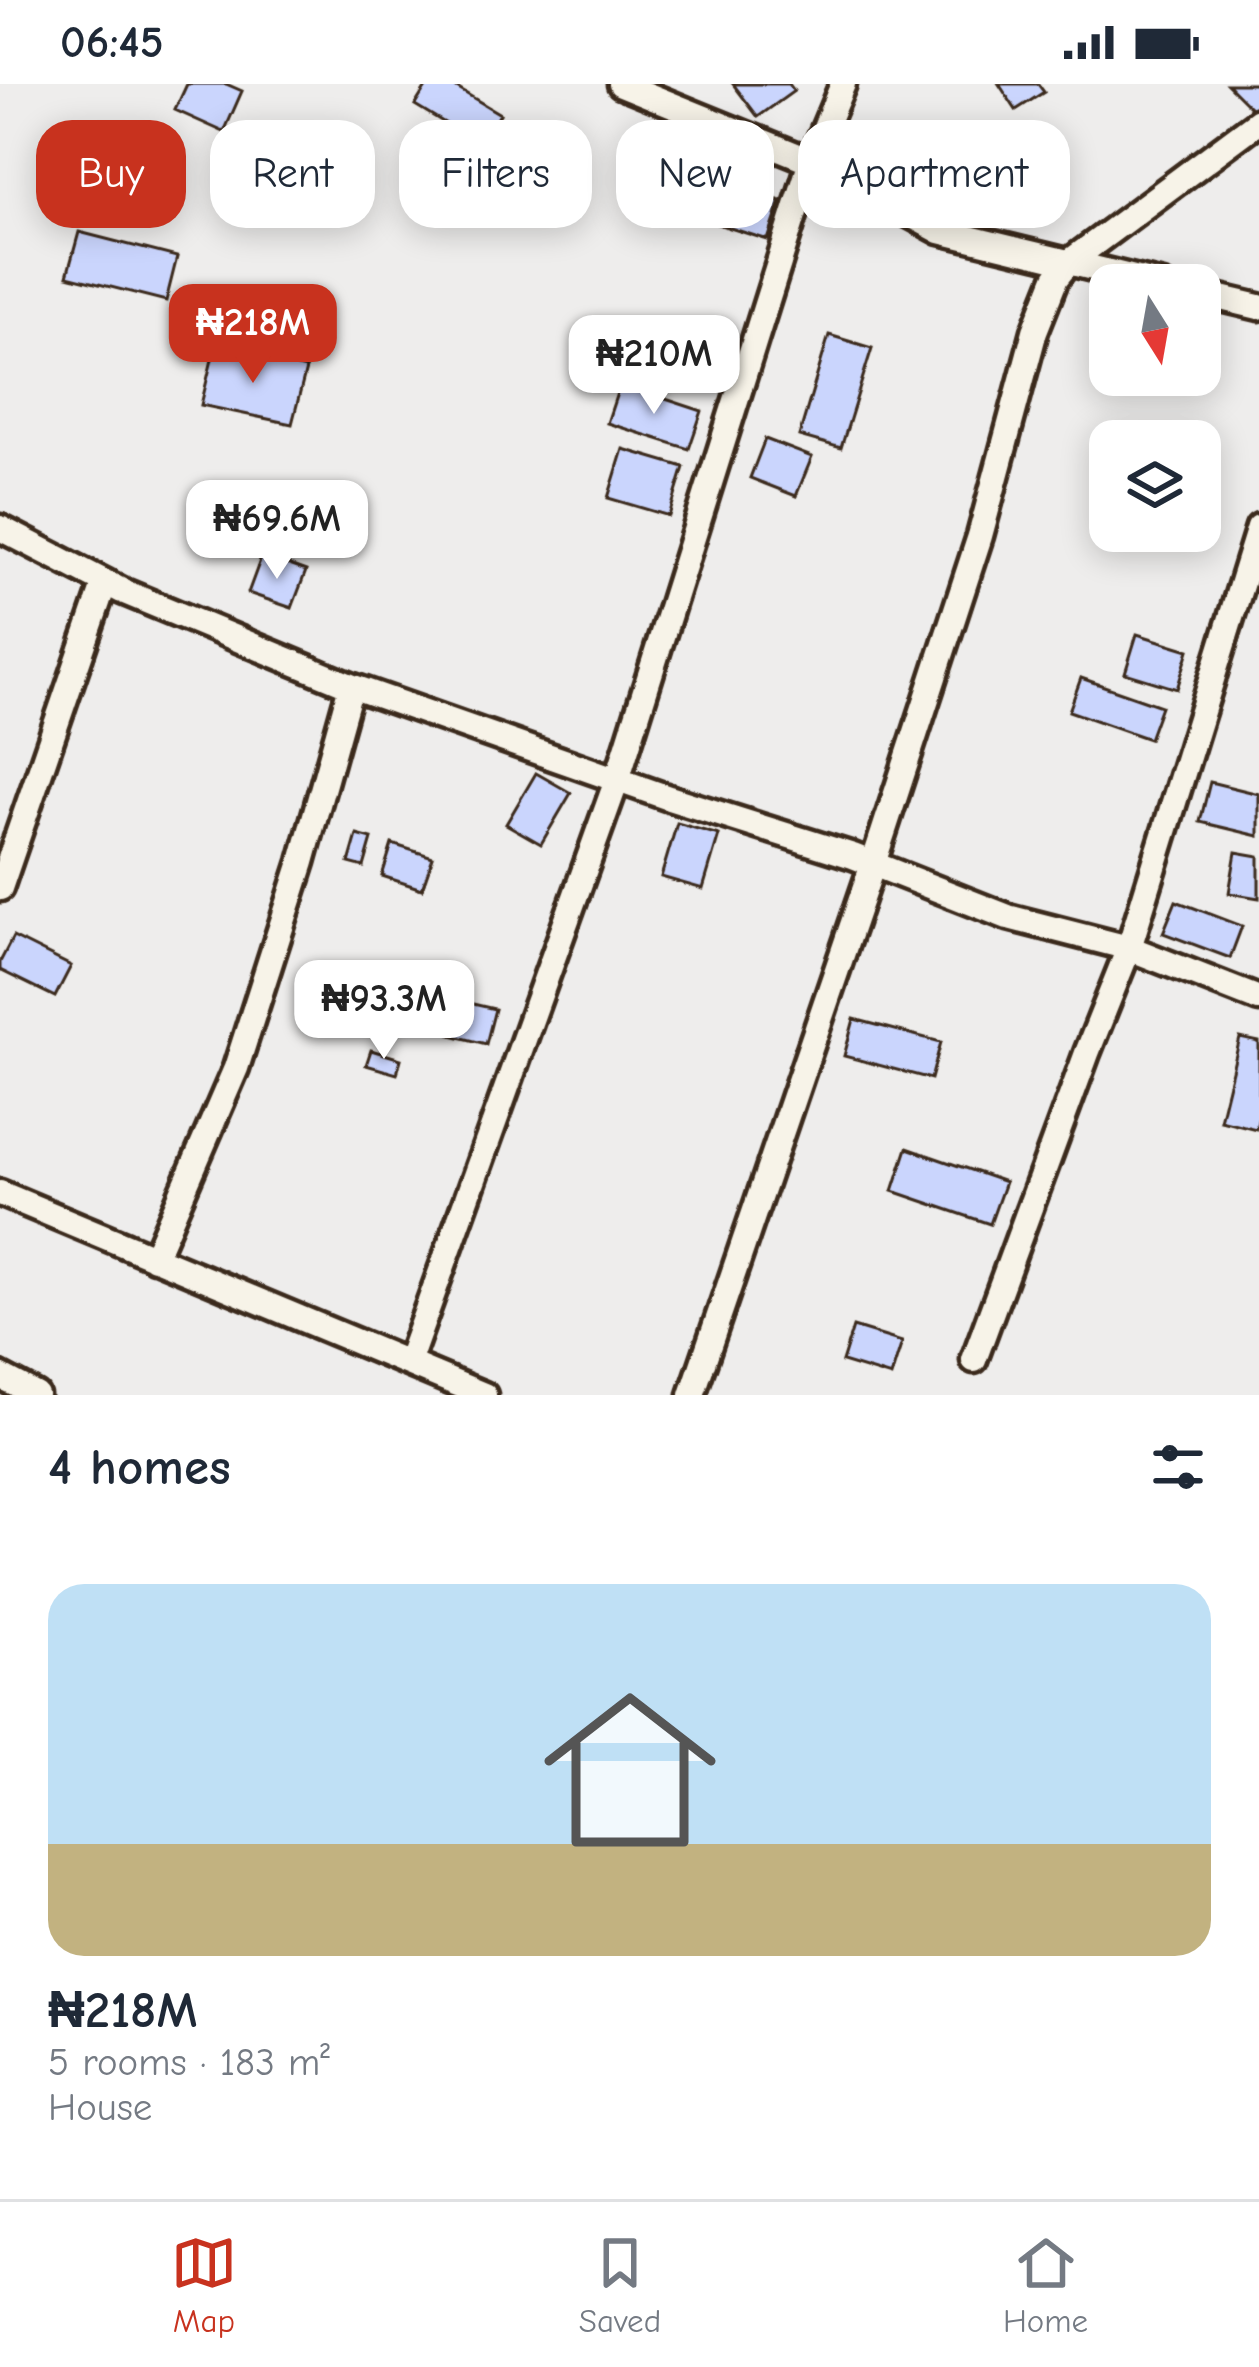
<!DOCTYPE html>
<html lang="en">
<head>
<meta charset="utf-8">
<style>
	:root { --surface:#fff; --page:#f6f6f7; --text:#1f2937; --muted:#747a83; --line:#e0e1e3; --accent:#c8321e }
	body { margin:0; font-family:"Comic Neue",sans-serif; background:var(--page); color:var(--text); height:100vh; display:flex; flex-direction:column; font-size:45px; white-space:nowrap }
	* { box-sizing:border-box; margin:0 }
	p { font-size:39px; color:var(--muted) }
	.icon { flex:none; width:66px; height:66px; fill:none; stroke:currentColor; stroke-width:2; stroke-linecap:round; stroke-linejoin:round }
	.map { position:relative; height:1311px; overflow:hidden }
	.sheet { display:flex; flex-direction:column; background:var(--surface); flex:1 }
	.sheet>* { flex:none }
	.banner { position:absolute; left:36px; top:36px; width:1188px; height:108px; display:flex; gap:24px }
	.needle { width:78px; rotate:169deg }
	.fabs { position:absolute; left:1089px; top:180px; display:grid; gap:24px }
	.fabs a { display:grid; place-items:center; width:132px; height:132px; border-radius:24px; background:var(--surface); box-shadow:0 6px 30px #0003; font-size:60px }
	.price { position:absolute; translate:-50% -102px; padding:0 27px; border-radius:24px; background:#fff; color:#222; font-size:39px; line-height:78px; filter:drop-shadow(0 3px 6px #0008) }
	.price::after { content:''; position:absolute; left:50%; top:72px; width:36px; height:27px; margin-left:-18px; background:inherit; clip-path:polygon(0 0,100% 0,50% 100%) }
	.price.current { background:var(--accent); color:#fff }
	ul { padding:0; list-style:none }
	li { display:grid; align-content:center; gap:24px; height:636px; padding:0 48px }
	li+li { border-top:3px solid var(--line) }
	li span { display:grid; place-items:center; height:372px; border-radius:36px; color:#555 }
	li>.icon { margin-inline-start:auto }
	span .icon { width:216px; height:216px; fill:#fffc; stroke-width:1 }
	li b { font-size:51px }
	h2 { display:flex; justify-content:space-between; align-items:center; height:144px; padding:0 48px; font-size:51px }
	.chip { padding:0 42px; border-radius:36px; background:var(--surface); box-shadow:0 6px 30px #0003; font-size:42px; line-height:108px }
	.chip.current { background:var(--accent); color:#fff }
	.status { display:flex; justify-content:space-between; align-items:center; height:84px; padding:0 60px; background:var(--surface); direction:ltr }
	.status svg { height:33px; fill:currentColor }
	.menu { display:flex; justify-content:space-around; align-items:center; height:168px; border-top:3px solid var(--line); background:var(--surface); font-size:33px; color:var(--muted) }
	.menu a { display:grid; justify-items:center; gap:6px }
	.menu .current { color:var(--accent) }
	.map>svg:first-child { display:block }
</style>
</head>
<body>
<div class="status"><b>06:45</b><svg viewBox="0 0 49 12"><path d="M0 12V9h3v3zM5 12V6h3v6zM10 12V3h3v9zM15 12V0h3v12zM26 1h20v11H26zM47 4h2v5h-2z"/></svg></div>
<div class="map">
<svg width="1259" height="1311" viewBox="0 0 1259 1311">
	<rect width="100%" height="100%" fill="#eeedec"/>
	<filter id="ink" filterUnits="userSpaceOnUse"><feTurbulence type="fractalNoise" baseFrequency=".00833" numOctaves="2"/><feDisplacementMap in="SourceGraphic" scale="24" xChannelSelector="R" yChannelSelector="G"/><feConvolveMatrix kernelMatrix="1 2 1 2 8 2 1 2 1" color-interpolation-filters="sRGB"/></filter>
	<g filter="url(#ink)">
		<path fill="#cad5fd" stroke="#3b2a1e" stroke-width="3" d="M187,0H226L242,7L224,48L175,26Z
			M428,0H450L500,30L481,61L415,21Z
			M733,0H789L794,7L758,33Z
			M999,0H1038L1044,8L1016,26Z
			M1227,0H1259V32Z
			M948,69L970,89L931,132L908,111Z
			M721,97L781,117L768,156L708,137Z
			M79,148L177,173L166,217L67,192Z
			M829,251L872,264L841,364L799,352Z
			M215,263L306,285L292,340L201,321Z
			M620,300L702,327L689,365L607,339Z
			M765,355L812,373L796,412L750,394Z
			M623,365L684,383L669,432L608,414Z
			M262,471L306,487L292,524L248,509Z
			M1137,550L1189,566L1177,605L1125,589Z
			M1081,594L1161,622L1149,655L1069,627Z
			M536,689L571,709L541,760L506,740Z
			M1210,698L1259,710V752L1200,738Z
			M677,739L719,751L703,805L661,793Z
			M357,751L372,755L364,783L349,779Z
			M392,760L433,773L422,805L382,792Z
			M1236,768L1259,772V814L1229,809Z
			M1176,817L1242,842L1230,874L1163,849Z
			M13,853L71,882L55,913L0,886V878Z
			M460,917L495,925L486,960L451,951Z
			M854,935L941,958L931,995L844,972Z
			M1240,954L1259,958V1032L1256,1045L1220,1036Z
			M371,966L401,975L397,990L366,981Z
			M907,1064L1005,1098L990,1140L893,1107Z
			M853,1243L902,1258L891,1293L842,1278Z"/>
		<g fill="none" stroke-linecap="round" stroke-linejoin="round">
			<defs>
				<path id="street" d="M621,0L811,77L940,147L1163,201
					M1200,209L1259,223
					M0,444L122,507L351,602L669,714L853,772L1008,833L1129,864L1259,915
					M0,804L105,498
					M0,1109L484,1311
					M154,1174L236,984L302,778L351,602
					M974,1276L1087,969L1129,864L1259,443
					M408,1279L617,696L811,77L843,0
					M0,1292L36,1311
					M692,1311L873,780L980,452L1035,247L1056,194L1068,179L1259,37"/>
			</defs>
			<use href="#street" stroke="#3b2a1e" stroke-width="33"/>
			<use href="#street" stroke="#f7f3e8" stroke-width="24"/>
		</g>
	</g>
</svg>
<div class="fabs">
<a><svg class="needle" viewBox="-14 -14 28 28"><path d="M0-13l5 13h-10z" fill="#e53935"/><path d="M0 13l5-13h-10z" fill="#747a83"/></svg></a>
<a><svg class="icon" aria-label="layers" viewBox="0 0 24 24"><path d="M12 4l9 5-9 5-9-5zM3 14l9 5 9-5"/></svg></a>
</div>
<b class="price current" style="left:253px;top:302px">₦218M</b>
<b class="price" style="left:654px;top:333px">₦210M</b>
<b class="price" style="left:277px;top:498px">₦69.6M</b>
<b class="price" style="left:384px;top:978px">₦93.3M</b>
<div class="banner">
<a class="chip current">Buy</a>
<a class="chip">Rent</a>
<a class="chip">Filters</a>
<a class="chip">New</a>
<a class="chip">Apartment</a>
</div>
</div>
<section class="sheet">
<h2>4 homes<svg class="icon" aria-label="filters" viewBox="0 0 24 24"><path d="M4 7h16M4 17h16"/><circle cx="9" cy="7" r="2"/><circle cx="15" cy="17" r="2"/></svg></h2>
<ul>
<li><span style="background:linear-gradient(#bfe0f5 70%,#c2b280 0)"><svg class="icon" aria-label="home" viewBox="0 0 24 24"><path d="M3 11l9-7 9 7M6 9v11h12V9"/></svg></span><div><b>₦218M</b><p>5 rooms · 183 m²</p><p>House</p></div></li>
</ul>
</section>
<nav class="menu">
<a class="current"><svg class="icon" aria-label="map" viewBox="0 0 24 24"><path d="M3 6l6-2 6 2 6-2v14l-6 2-6-2-6 2zM9 4v14M15 6v14"/></svg>Map</a>
<a><svg class="icon" aria-label="saved" viewBox="0 0 24 24"><path d="M7 4h10v16l-5-4-5 4z"/></svg>Saved</a>
<a><svg class="icon" aria-label="home" viewBox="0 0 24 24"><path d="M3 11l9-7 9 7M6 9v11h12V9"/></svg>Home</a>
</nav>
</body>
</html>
